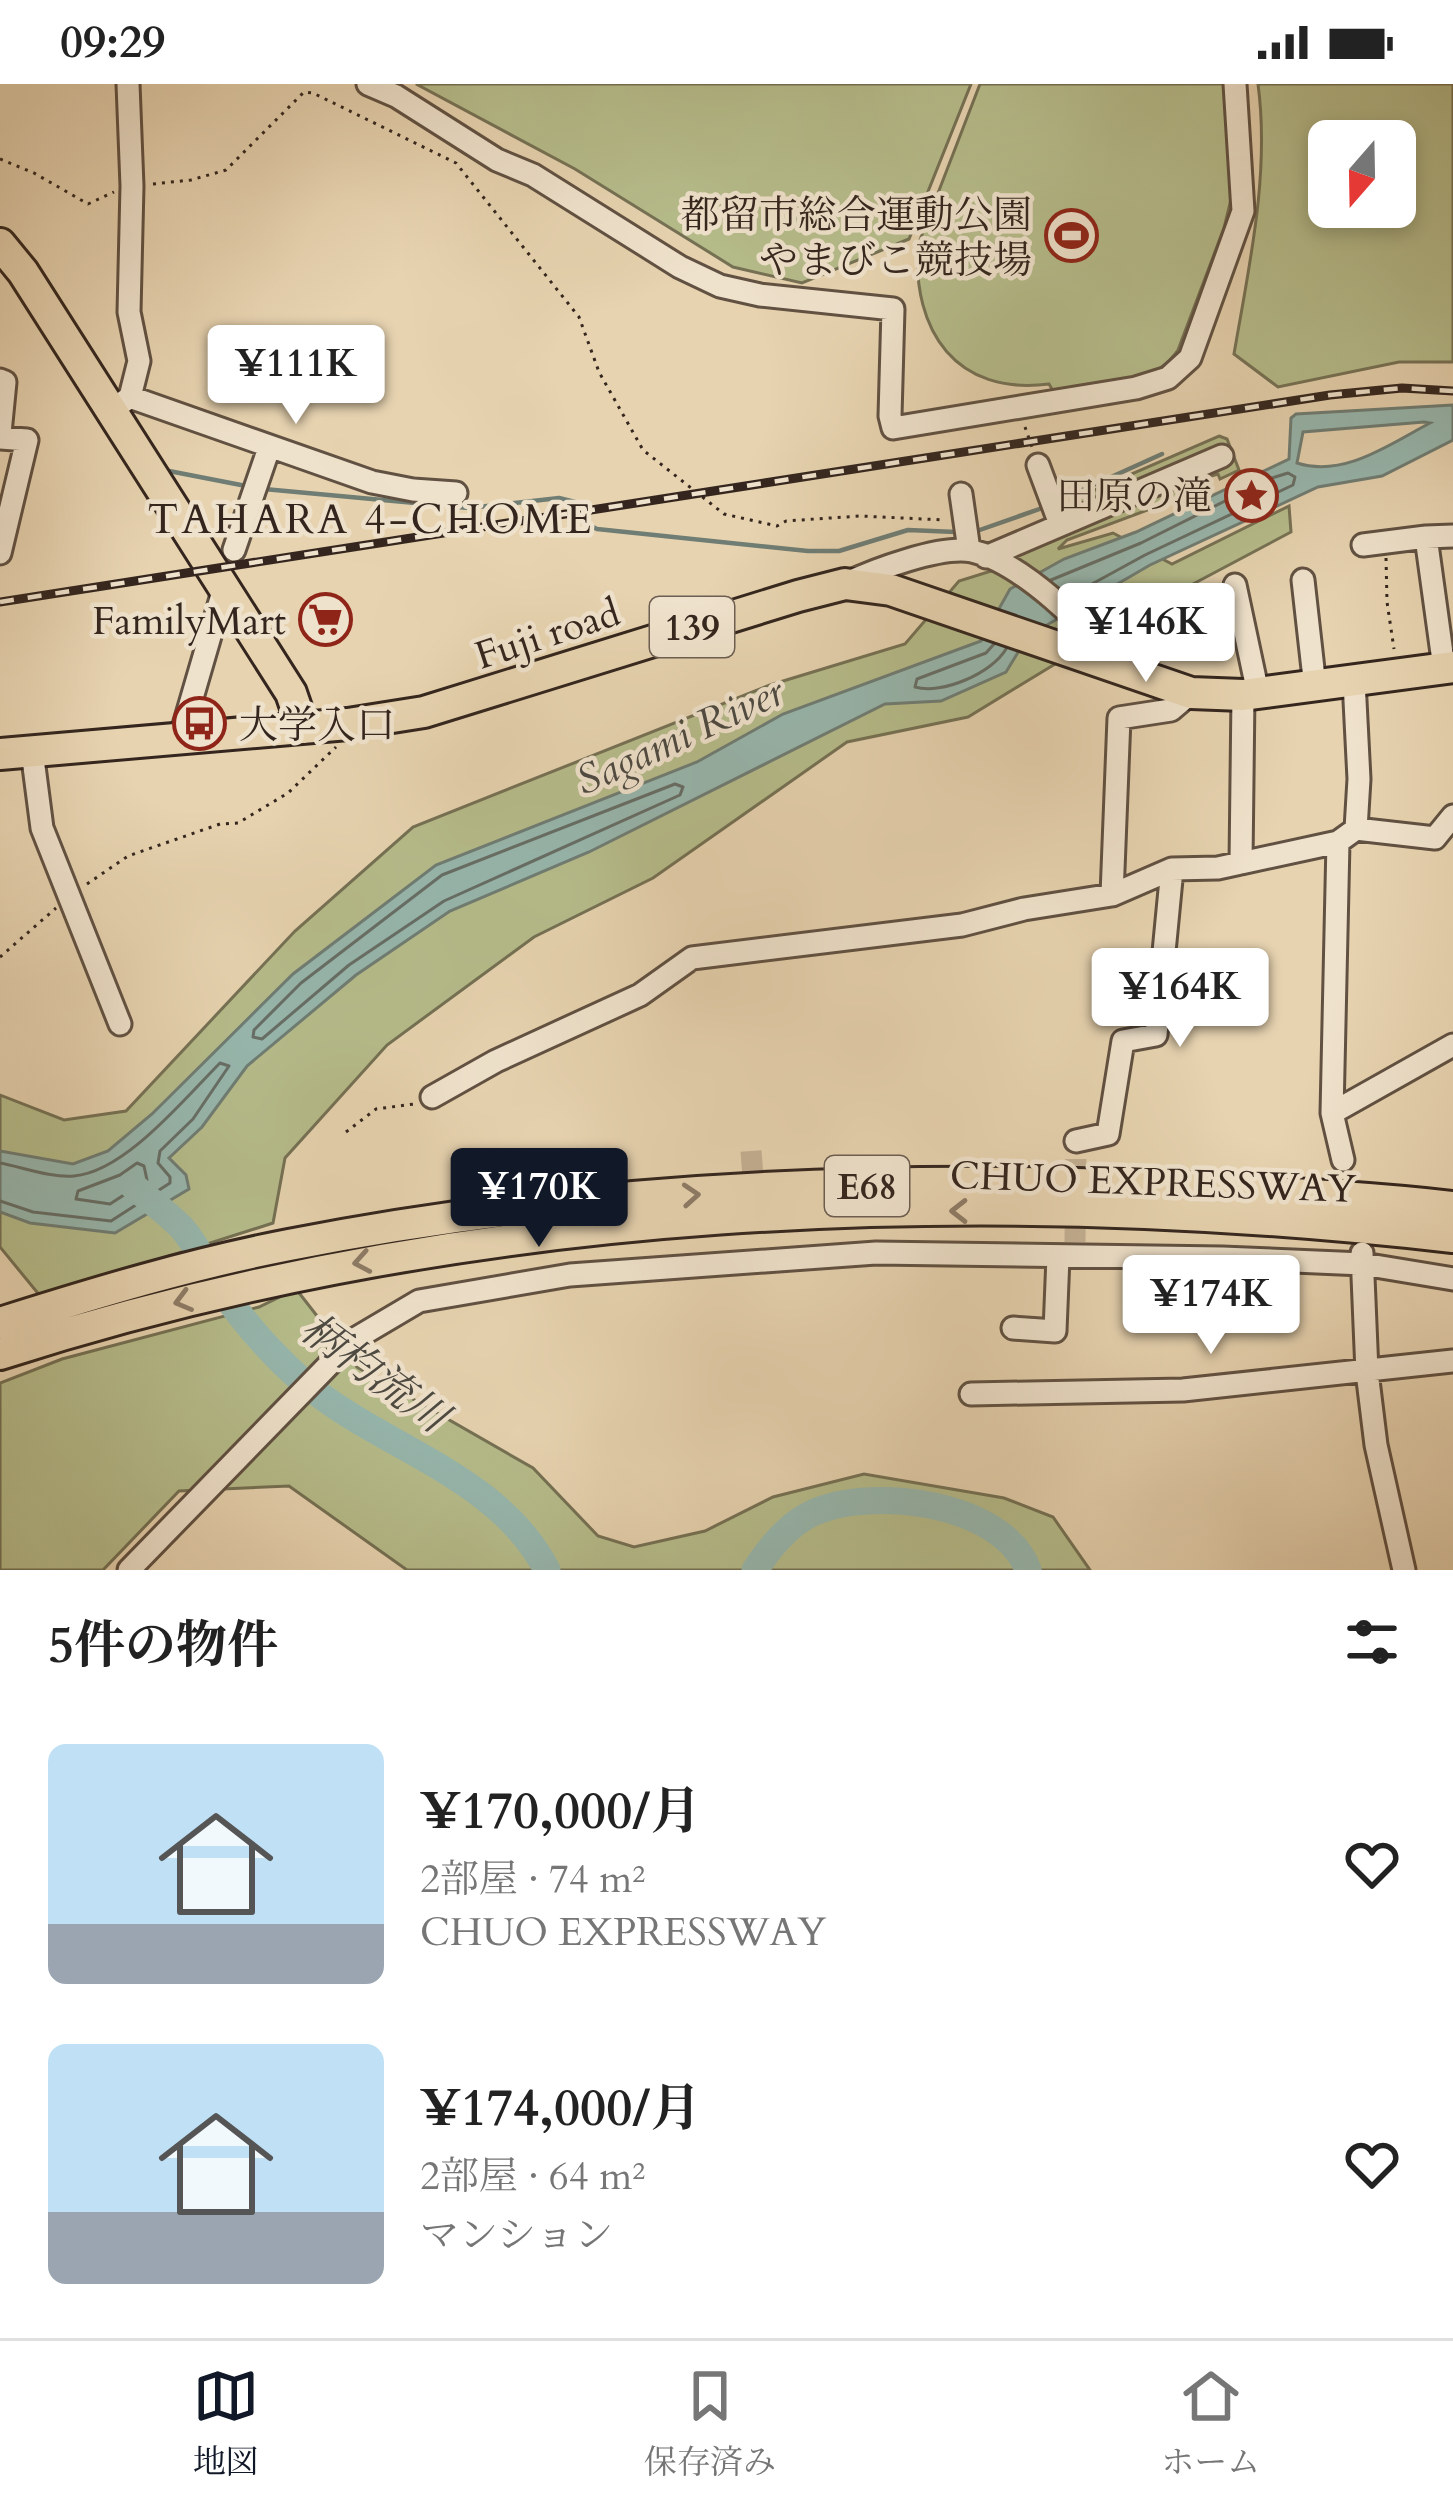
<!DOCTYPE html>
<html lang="ja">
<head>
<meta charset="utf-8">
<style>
	:root { --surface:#fff; --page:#f6f6f6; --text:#222; --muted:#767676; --line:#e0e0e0; --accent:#111827 }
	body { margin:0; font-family:Cardo,"Noto Serif JP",serif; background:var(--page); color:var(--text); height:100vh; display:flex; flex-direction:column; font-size:45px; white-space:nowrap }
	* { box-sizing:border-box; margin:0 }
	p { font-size:39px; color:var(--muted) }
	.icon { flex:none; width:66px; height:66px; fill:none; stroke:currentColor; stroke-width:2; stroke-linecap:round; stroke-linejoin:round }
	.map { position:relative; height:1486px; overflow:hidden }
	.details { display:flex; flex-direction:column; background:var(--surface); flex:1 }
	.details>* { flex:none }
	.needle { width:78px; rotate:200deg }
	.controls { position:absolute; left:1308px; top:36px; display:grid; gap:24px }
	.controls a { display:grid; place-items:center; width:108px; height:108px; border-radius:18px; background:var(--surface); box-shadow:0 6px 18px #0003; font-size:60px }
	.price { position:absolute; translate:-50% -102px; padding:0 27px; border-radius:12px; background:#fff; color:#222; font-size:39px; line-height:78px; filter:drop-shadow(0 3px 6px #0008) }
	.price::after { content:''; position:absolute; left:50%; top:72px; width:36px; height:27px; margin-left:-18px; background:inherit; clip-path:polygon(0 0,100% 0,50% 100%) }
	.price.active { background:var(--accent); color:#fff }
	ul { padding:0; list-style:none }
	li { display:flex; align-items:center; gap:36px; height:300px; padding:0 48px }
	li span { display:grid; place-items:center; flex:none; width:336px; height:240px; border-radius:18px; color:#555 }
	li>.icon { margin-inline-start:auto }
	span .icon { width:144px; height:144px; fill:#fffc; stroke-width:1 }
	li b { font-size:51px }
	h2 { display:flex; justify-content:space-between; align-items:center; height:144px; padding:0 48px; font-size:51px }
	.status { display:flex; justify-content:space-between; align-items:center; height:84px; padding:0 60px; background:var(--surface); direction:ltr }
	.status svg { height:33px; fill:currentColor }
	.tabs { display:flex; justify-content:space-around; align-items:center; height:168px; border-top:3px solid var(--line); background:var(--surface); font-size:33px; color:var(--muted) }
	.tabs a { display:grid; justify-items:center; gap:6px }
	.tabs .active { color:var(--accent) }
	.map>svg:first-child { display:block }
</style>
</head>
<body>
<div class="status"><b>09:29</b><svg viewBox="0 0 49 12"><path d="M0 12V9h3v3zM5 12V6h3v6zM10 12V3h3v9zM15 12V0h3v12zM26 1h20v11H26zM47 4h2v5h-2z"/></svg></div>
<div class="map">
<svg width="1453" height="1486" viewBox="0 0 1453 1486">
	<rect width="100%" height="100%" fill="#e7d3b0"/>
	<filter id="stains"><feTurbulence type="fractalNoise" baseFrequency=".00167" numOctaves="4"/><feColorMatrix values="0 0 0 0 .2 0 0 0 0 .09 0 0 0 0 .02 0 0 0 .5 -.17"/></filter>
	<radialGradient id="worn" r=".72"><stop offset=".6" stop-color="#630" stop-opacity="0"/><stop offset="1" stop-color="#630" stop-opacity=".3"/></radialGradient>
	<path fill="#b6bc8b" stroke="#757154" stroke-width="3" fill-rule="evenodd" d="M416,0H971L909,155L802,199L733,183L575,85Z
		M980,0H1229L1233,107L1224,144L1178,266C1151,305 1099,303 1055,310L1049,300C956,312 912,247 918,161Z
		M1258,0H1453V278H1399L1278,303L1234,270C1249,182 1270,90 1258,0ZM1329,57H1395V123H1329Z
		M1219,352L1227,355L1239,386L1220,395L1218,390L1188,399L1185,412L1067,456L1058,465L1113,449L1172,480L1289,422L1291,448L1144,526L968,633L847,658L653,794L534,853L387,961L285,1074L273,1139L41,1213L0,1163V1011L64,1036L126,1027L295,847L413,743L770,601L905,560L959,497L1017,479L1000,457L1065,428L1083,411Z
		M296,1205L357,1283L533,1384L598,1452L634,1463L705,1447L773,1413L864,1390L1004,1414L1053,1433L1090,1486H407L289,1402L179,1407L103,1486H0V1299L62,1275L259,1223Z"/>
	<path fill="#97b7ae" stroke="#6f7d74" stroke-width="3" fill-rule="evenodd" d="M1453,321V356L1382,392L1318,403L1150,481L1028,552L1006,588L941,617L885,620L589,768L450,827L356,891L247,982L202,1043L169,1074L186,1091L189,1105L115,1149L30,1139L0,1128V1067L73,1080L108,1067L152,1030L293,890L436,781L697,678L783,630L981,557L1010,505L1064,475L1136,448L1289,375L1291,334L1296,330ZM1424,338L1430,339C1390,360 1344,394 1297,379L1303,348Z"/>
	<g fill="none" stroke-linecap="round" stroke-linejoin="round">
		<path stroke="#666e66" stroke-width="3" d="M1051,496L1141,459L1269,395L1288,389L1295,393L1293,401L1145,471L1070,512
			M994,560L986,569L917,595L915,603C942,611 992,589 1006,565
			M675,700L683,703L680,711L444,817L349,881L262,955L253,953L254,946L301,899L442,791Z
			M0,1079C22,1083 51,1094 74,1092C125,1088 185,1014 220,979L229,982L193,1035L160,1067L158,1079L170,1093V1099L111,1137L33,1128L0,1117
			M137,1079L144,1082L147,1096L110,1120L76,1115L78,1107L120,1091Z"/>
		<path stroke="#6f7d74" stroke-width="4.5" d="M169,387L246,402
			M264,405L469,424L559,414L575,418L581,437L597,445L808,467H839L908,446L956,448
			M1058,417L1162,370
			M974,448L1048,422"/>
		<path stroke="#97b7ae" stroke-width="27" d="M132,1101C148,1115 166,1128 181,1143C197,1161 208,1185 221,1205C244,1239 271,1269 301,1296C379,1364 497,1389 547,1486
			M755,1486C768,1466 787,1443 807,1432C864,1400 1004,1417 1028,1486"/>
		<path stroke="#c3b093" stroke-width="21" stroke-dasharray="21 10" stroke-linecap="butt" d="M751,1067L758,1156
			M1075,1158L1076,1057"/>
		<defs>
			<path id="minor" d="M368,0L396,12L497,76L533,91L680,183L720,202L760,211L893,225L890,332L893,344L1136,304L1168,294L1190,274L1243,127L1235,0
				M0,296L5,298L0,349
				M130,313L372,398L413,406L456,409
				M119,321L130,313L139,277L129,228L132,102L128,0
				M0,354L27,356L0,469
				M1038,381L1060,440
				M961,410L969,466
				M1363,461L1426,453
				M234,466L269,364
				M986,473L1222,372
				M1303,496L1315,603
				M845,500C874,486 941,461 972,467C1021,478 1089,544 1118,583
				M1235,501L1258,609
				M1444,584L1426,453L1453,452
				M1354,597L1359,695L1356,745
				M180,655L224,504
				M32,667L42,744L120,940
				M1338,758L1332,1029L1343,1076
				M1241,779L1243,611
				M1112,811L1119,634L1171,626L1191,609
				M432,1013L496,977L640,911L692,874L962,841L1024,825L1112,811L1172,785L1218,784L1338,758L1356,745L1435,754L1453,732
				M1332,1029L1453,961
				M1076,1057L1108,1050L1123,957L1156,951L1172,785
				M1362,1169L1367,1288L1376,1361L1404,1486
				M1013,1244L1055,1247L1058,1173
				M971,1310L1183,1306L1453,1277
				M129,1486L353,1256L419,1217L570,1191L876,1169L1222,1174L1363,1180L1453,1195"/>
			<path id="highway" d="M0,160L23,188L291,609L303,644
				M0,670L348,640L424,628L798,512L845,500L891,506L1191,609L1243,611L1453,583
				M0,1239C95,1209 191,1180 289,1161C583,1103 891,1090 1191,1104C1278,1109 1366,1113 1453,1123
				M0,1270C466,1120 969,1098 1453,1153"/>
		</defs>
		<use href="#minor" stroke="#615142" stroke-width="27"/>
		<use href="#highway" stroke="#34261e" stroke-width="36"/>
		<path stroke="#34261e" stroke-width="3" stroke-dasharray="3 6" stroke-linecap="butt" d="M0,75L34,89L88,120L114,108
			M153,100L191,96L226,86L304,8L313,9L456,79L579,233L599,288L643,366L724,430L777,442L786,437L860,432L945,436
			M1025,343L1032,363
			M1386,474L1387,518L1394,565
			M87,800L128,772L220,740L238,739L288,709L336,663
			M0,873L56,824
			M346,1048L376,1025L414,1020"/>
		<use href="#minor" stroke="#efe2cc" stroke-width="21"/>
		<use href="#highway" stroke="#e7d3b0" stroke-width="30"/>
		<defs>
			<path id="rail" d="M0,518L1330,311L1402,304L1453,307"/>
		</defs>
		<use href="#rail" stroke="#34261e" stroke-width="9"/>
		<use href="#rail" stroke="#efe2cc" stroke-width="4.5" stroke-dasharray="14" stroke-linecap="butt"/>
	</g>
	<defs><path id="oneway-chevron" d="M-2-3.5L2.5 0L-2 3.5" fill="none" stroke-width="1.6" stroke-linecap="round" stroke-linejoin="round" transform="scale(3)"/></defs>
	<g stroke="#8e7c67">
		<use href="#oneway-chevron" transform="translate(691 1111) rotate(-4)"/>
		<use href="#oneway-chevron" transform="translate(959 1127) rotate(-180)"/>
		<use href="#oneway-chevron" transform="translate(362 1178) rotate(170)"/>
		<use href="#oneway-chevron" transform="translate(183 1217) rotate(165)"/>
	</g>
	<defs>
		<symbol id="stadium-ring" viewBox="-11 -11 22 22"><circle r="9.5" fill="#efe2cc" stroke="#8f2418" stroke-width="1.5"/><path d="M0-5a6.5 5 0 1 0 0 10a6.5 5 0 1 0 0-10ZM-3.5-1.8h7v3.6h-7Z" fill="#8f2418"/></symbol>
		<symbol id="sight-ring" viewBox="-11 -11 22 22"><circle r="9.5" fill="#efe2cc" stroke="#8f2418" stroke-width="1.5"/><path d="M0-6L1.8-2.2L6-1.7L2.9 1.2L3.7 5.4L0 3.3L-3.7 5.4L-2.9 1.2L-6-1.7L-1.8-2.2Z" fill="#8f2418"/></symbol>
		<symbol id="supermarket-ring" viewBox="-11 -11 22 22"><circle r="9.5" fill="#efe2cc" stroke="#8f2418" stroke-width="1.5"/><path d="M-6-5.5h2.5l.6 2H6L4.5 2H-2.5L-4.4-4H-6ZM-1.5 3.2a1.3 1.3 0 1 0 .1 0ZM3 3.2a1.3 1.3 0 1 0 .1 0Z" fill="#8f2418"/></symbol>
		<symbol id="bus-ring" viewBox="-11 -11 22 22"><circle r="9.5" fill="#efe2cc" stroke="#8f2418" stroke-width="1.5"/><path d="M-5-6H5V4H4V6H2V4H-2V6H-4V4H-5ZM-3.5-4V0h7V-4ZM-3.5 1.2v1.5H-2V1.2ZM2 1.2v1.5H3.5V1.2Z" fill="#8f2418"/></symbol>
	</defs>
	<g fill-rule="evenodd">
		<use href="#stadium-ring" x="1042" y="122" width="59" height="59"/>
		<use href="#sight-ring" x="1222" y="382" width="59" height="59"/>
		<use href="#supermarket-ring" x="296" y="506" width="59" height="59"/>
		<use href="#bus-ring" x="170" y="610" width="59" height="59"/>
	</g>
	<g text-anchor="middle" stroke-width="9" stroke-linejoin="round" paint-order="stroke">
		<g fill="#efe2cc" stroke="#6c5e52" stroke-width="3">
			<rect x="650" y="513" width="84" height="60" rx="9"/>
			<rect x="825" y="1072" width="84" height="60" rx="9"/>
		</g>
		<g font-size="36" font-weight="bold" fill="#34261e">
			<text x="692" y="556">139</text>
			<text x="867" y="1115">E68</text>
		</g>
		<g font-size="39" fill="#34261e" stroke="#efe2cc" text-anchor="end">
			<text x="1032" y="144">都留市総合運動公園<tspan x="1032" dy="45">やまびこ競技場</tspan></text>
			<text x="1212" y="425">田原の滝</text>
			<text x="286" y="550">FamilyMart</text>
			<text x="239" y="654" text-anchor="start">大学入口</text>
		</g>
		<g font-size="39" fill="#34261e" stroke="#efe2cc">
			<text transform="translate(547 549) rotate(-18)" y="14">Fuji road</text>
			<text transform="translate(1153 1097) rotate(2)" y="14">CHUO EXPRESSWAY</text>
		</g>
		<g font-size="42" letter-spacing="3" fill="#34261e" stroke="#efe2cc">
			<text x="371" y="449">TAHARA 4-CHOME</text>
		</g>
		<g font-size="42" font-style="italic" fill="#4d4a42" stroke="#efe2cc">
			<text transform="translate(679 651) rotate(-25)" y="15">Sagami River</text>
			<text transform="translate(375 1288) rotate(36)" y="15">柄杓流川</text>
		</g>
	</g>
	<rect width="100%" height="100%" filter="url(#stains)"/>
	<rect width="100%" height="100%" fill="url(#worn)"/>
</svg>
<div class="controls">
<a><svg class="needle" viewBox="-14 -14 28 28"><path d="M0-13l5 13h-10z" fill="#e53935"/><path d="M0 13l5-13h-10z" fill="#767676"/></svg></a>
</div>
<b class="price" style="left:296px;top:343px">¥111K</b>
<b class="price" style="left:1146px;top:601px">¥146K</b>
<b class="price" style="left:1180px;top:966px">¥164K</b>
<b class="price active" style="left:539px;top:1166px">¥170K</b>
<b class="price" style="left:1211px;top:1273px">¥174K</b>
</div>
<section class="details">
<h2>5件の物件<svg class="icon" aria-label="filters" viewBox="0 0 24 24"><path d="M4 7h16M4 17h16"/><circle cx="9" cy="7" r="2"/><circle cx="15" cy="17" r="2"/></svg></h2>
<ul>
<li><span style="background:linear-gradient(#bfe0f5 75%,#9aa5b1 0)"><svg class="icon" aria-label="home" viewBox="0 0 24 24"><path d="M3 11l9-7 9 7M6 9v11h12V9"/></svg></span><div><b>¥170,000/月</b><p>2部屋 · 74 m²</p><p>CHUO EXPRESSWAY</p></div><svg class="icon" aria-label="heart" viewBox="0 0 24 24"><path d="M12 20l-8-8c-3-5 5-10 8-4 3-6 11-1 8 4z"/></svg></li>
<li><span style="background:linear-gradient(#bfe0f5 70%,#9aa5b1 0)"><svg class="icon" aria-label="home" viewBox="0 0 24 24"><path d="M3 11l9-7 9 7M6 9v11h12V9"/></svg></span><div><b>¥174,000/月</b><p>2部屋 · 64 m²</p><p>マンション</p></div><svg class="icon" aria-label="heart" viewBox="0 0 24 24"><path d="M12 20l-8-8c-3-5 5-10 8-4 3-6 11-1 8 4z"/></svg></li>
</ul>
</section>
<nav class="tabs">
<a class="active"><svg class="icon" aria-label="map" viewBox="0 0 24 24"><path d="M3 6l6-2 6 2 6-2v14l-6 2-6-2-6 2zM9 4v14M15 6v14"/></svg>地図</a>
<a><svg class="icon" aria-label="saved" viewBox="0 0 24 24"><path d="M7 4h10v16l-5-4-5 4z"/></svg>保存済み</a>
<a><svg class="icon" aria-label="home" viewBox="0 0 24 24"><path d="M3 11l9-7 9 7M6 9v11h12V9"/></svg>ホーム</a>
</nav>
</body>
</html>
